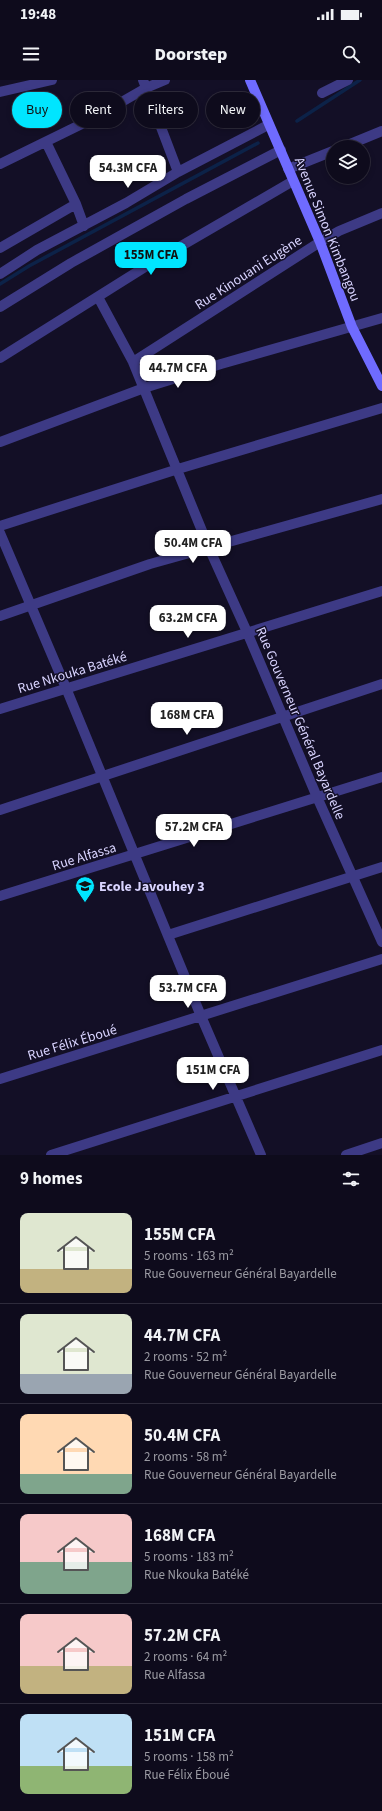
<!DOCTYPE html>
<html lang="en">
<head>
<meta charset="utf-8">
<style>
	:root { --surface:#0e0b1c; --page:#171425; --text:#f1f3f6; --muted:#9b9ba3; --line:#2e2b3b; --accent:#00e5ff }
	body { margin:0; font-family:"Source Sans 3",sans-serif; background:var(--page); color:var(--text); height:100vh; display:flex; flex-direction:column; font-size:15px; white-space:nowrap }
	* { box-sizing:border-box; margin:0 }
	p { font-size:13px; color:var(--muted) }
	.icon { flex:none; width:22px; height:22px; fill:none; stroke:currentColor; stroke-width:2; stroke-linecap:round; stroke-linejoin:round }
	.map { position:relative; height:1075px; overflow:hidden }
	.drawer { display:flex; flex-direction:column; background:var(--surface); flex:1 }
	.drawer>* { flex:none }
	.top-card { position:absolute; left:12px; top:12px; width:358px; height:36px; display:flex; gap:8px }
	.tools { position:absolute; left:326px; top:60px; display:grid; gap:8px }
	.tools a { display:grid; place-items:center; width:44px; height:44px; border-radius:50%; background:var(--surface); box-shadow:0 2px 6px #0003,0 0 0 1px var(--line); font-size:20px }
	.price { position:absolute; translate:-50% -34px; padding:0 9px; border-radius:8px; background:#fff; color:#222; font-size:13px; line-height:26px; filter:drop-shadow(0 1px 2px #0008) }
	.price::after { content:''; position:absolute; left:50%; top:24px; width:12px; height:9px; margin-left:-6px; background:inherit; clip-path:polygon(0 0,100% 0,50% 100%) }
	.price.active { background:var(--accent); color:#111 }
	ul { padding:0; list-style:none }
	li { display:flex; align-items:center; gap:12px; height:100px; padding:0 20px }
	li+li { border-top:1px solid var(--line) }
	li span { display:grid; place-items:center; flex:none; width:112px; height:80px; border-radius:8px; color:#555 }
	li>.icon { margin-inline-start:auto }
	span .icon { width:48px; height:48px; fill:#fffc; stroke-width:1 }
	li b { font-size:17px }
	h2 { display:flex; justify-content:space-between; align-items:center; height:48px; padding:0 20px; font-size:17px }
	.chip { padding:0 14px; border-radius:18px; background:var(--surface); box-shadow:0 2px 6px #0003,0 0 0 1px var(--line); font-size:14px; line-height:36px }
	.chip.active { background:var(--accent); color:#111 }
	.status { display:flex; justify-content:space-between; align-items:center; height:28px; padding:0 20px; background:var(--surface); direction:ltr }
	.status svg { height:11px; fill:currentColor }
	header { display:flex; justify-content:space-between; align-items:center; height:52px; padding:0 20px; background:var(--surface); font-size:18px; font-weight:800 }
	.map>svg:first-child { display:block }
</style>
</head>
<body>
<div class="status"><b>19:48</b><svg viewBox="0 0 49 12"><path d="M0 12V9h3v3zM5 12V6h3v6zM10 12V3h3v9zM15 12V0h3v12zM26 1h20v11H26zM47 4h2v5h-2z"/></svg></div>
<header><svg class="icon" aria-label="menu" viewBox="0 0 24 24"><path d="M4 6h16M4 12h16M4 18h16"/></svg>Doorstep<svg class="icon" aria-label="search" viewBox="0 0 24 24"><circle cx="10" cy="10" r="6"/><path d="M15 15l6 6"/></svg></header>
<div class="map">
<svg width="382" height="1075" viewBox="0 0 382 1075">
	<rect width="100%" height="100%" fill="#130f26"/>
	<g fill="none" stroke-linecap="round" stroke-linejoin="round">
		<path stroke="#0c2248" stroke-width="3.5" d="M297,41L360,0
			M0,204L29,186L258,63"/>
		<path stroke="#3d3a85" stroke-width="10" d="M143,0L178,92
			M0,12L52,0
			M322,13L348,0
			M46,62L76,124L84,146
			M343,67L382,51
			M0,84L92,39L146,8L165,0
			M288,89L333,71
			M0,168L76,124
			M0,194L37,170L126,123L178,92L268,45
			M98,217L133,282L209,468L247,552L317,717L382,862
			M0,227L71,183L186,119L281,70
			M0,278L145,187L293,101
			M133,282L320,162L339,151L382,133
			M0,362L144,308L221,284L382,238
			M0,446L178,389L382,328
			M0,453L66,608L201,936L261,1075
			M0,536L150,484L382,419
			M0,629L382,511
			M0,730L382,604
			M0,816L382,697
			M168,855L382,787
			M0,999L382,879
			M51,1075L382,970
			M346,1075L382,1063"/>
		<path stroke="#6f6bff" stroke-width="10" d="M250,0L320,162L352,247L382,306"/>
	</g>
	<defs>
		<symbol id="school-pin" viewBox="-11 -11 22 30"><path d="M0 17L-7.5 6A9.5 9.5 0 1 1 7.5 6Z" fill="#00e5ff" stroke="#130f26"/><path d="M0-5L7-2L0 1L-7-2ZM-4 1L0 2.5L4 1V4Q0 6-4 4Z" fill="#111"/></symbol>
	</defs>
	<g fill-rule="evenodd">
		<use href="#school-pin" x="74" y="795" width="22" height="30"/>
	</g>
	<g text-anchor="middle" stroke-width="3" stroke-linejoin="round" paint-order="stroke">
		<g font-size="14" fill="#d9d4ff" stroke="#130f26">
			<text transform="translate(328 149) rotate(68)" y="5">Avenue Simon Kimbangou</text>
			<text transform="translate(248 192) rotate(-33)" y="5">Rue Kinouani Eugène</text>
			<text transform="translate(72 592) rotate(-17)" y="5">Rue Nkouka Batéké</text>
			<text transform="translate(301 643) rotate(67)" y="5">Rue Gouverneur Général Bayardelle</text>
			<text transform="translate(84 776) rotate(-17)" y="5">Rue Alfassa</text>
			<text transform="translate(72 962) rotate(-17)" y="5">Rue Félix Éboué</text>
		</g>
		<g font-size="14" font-weight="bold" fill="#d9d4ff" stroke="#130f26" text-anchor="start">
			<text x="99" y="811">Ecole Javouhey 3</text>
		</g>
	</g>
</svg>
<div class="tools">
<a><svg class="icon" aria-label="layers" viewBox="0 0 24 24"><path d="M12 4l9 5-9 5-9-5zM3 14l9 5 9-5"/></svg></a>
</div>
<b class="price" style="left:128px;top:109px">54.3M CFA</b>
<b class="price active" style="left:151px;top:196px">155M CFA</b>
<b class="price" style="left:178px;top:309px">44.7M CFA</b>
<b class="price" style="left:193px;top:484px">50.4M CFA</b>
<b class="price" style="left:188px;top:559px">63.2M CFA</b>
<b class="price" style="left:187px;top:656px">168M CFA</b>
<b class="price" style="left:194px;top:768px">57.2M CFA</b>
<b class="price" style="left:188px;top:929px">53.7M CFA</b>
<b class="price" style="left:213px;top:1011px">151M CFA</b>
<div class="top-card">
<a class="chip active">Buy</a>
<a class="chip">Rent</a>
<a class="chip">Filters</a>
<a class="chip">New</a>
</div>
</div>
<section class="drawer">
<h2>9 homes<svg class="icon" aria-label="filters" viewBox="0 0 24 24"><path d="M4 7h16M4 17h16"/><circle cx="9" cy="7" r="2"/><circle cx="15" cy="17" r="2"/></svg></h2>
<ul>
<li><span style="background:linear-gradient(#dfe7d0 70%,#c2b280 0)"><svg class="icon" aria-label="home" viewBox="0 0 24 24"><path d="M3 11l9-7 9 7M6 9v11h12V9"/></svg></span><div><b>155M CFA</b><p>5 rooms · 163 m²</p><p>Rue Gouverneur Général Bayardelle</p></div></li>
<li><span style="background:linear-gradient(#dfe7d0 75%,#9aa5b1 0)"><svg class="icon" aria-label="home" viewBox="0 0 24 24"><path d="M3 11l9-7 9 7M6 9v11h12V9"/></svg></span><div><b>44.7M CFA</b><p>2 rooms · 52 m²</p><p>Rue Gouverneur Général Bayardelle</p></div></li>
<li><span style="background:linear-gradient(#ffd9b3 75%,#7fa58c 0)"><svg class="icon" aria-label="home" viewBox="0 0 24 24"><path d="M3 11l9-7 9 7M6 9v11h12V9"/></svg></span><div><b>50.4M CFA</b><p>2 rooms · 58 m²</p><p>Rue Gouverneur Général Bayardelle</p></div></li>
<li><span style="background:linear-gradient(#f6c9c9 60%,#7fa58c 0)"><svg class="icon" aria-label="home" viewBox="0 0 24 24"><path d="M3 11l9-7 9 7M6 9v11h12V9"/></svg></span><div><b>168M CFA</b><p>5 rooms · 183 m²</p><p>Rue Nkouka Batéké</p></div></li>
<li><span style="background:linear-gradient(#f6c9c9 65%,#c2b280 0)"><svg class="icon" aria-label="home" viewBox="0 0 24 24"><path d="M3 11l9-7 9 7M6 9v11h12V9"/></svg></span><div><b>57.2M CFA</b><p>2 rooms · 64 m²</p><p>Rue Alfassa</p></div></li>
<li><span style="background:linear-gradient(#bfe0f5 65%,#8fb573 0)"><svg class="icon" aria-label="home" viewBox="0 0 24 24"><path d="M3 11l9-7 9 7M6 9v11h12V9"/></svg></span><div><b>151M CFA</b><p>5 rooms · 158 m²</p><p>Rue Félix Éboué</p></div></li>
</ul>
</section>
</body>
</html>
